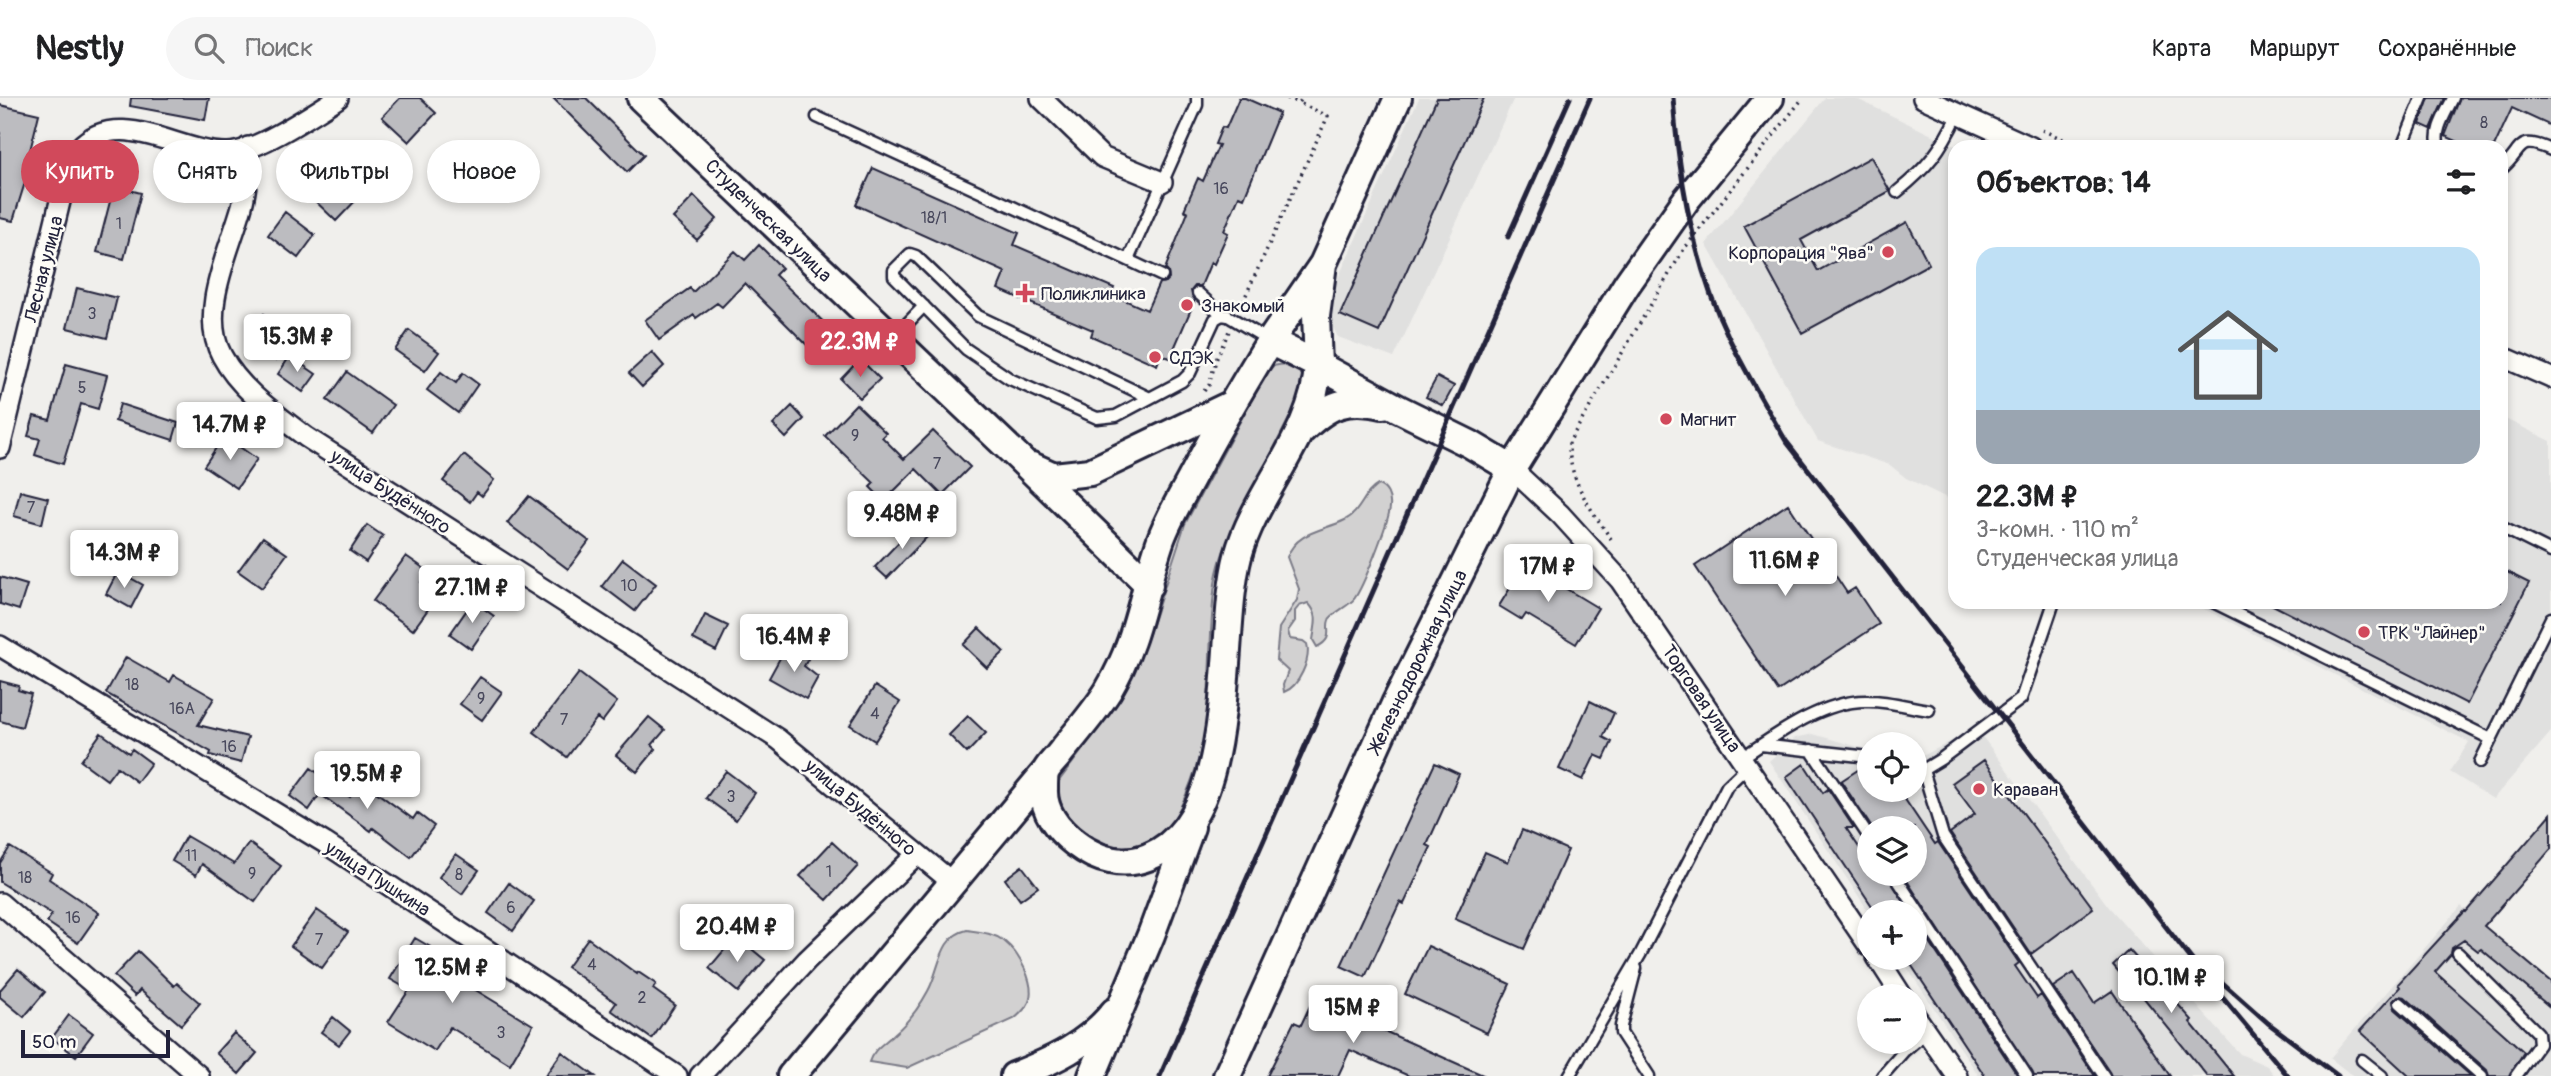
<!DOCTYPE html>
<html lang="ru">
<head>
<meta charset="utf-8">
<style>
	:root { --surface:#fff; --page:#f6f6f6; --text:#202124; --muted:#757577; --line:#e0e0e0; --accent:#d1495b }
	body { margin:0; font-family:Pangolin,sans-serif; background:var(--page); color:var(--text); height:100vh; display:flex; flex-direction:column; font-size:26px; white-space:nowrap }
	* { box-sizing:border-box; margin:0 }
	p { font-size:23px; color:var(--muted) }
	.icon { flex:none; width:38px; height:38px; fill:none; stroke:currentColor; stroke-width:2; stroke-linecap:round; stroke-linejoin:round }
	.map { position:relative; flex:1; overflow:hidden }
	.panel { position:absolute; left:1948px; top:42px; width:560px; height:469px; display:flex; flex-direction:column; background:var(--surface); border-radius:21px; box-shadow:0 4px 10px #0003 }
	.panel>* { flex:none }
	.top-card { position:absolute; left:21px; top:42px; width:665px; height:63px; display:flex; gap:14px }
	.controls { position:absolute; left:1857px; top:634px; display:grid; gap:14px }
	.controls a { display:grid; place-items:center; width:70px; height:70px; border-radius:50%; background:var(--surface); box-shadow:0 4px 10px #0003; font-size:35px }
	.scale { position:absolute; left:21px; bottom:18px; width:149px; box-sizing:border-box; padding-left:7px; border:4px solid #22223b; border-top:0; font-size:19px; line-height:24px; white-space:nowrap; color:#22223b; -webkit-text-stroke:5px #fdfcf7; paint-order:stroke }
	.price { position:absolute; translate:-50% -60px; padding:0 16px; border-radius:7px; background:#fff; color:#222; font-size:23px; line-height:46px; filter:drop-shadow(0 2px 4px #0008) }
	.price::after { content:''; position:absolute; left:50%; top:42px; width:21px; height:16px; margin-left:-10px; background:inherit; clip-path:polygon(0 0,100% 0,50% 100%) }
	.price.active { background:var(--accent); color:#fff }
	ul { padding:0; list-style:none }
	li { display:grid; align-content:center; gap:14px; height:371px; padding:0 28px }
	li span { display:grid; place-items:center; height:217px; border-radius:21px; color:#555 }
	li>.icon { margin-inline-start:auto }
	span .icon { width:126px; height:126px; fill:#fffc; stroke-width:1 }
	li b { font-size:30px }
	h2 { display:flex; justify-content:space-between; align-items:center; height:84px; padding:0 28px; font-size:30px }
	.chip { padding:0 24px; border-radius:32px; background:var(--surface); box-shadow:0 4px 10px #0003; font-size:24px; line-height:63px }
	.chip.active { background:var(--accent); color:#fff }
	header { display:flex; align-items:center; gap:42px; box-sizing:border-box; height:98px; padding:0 35px; background:var(--surface); border-bottom:2px solid var(--line) }
	header strong { font-size:33px }
	nav { display:flex; gap:38px; margin-inline-start:auto; font-size:24px }
	.search { width:490px; height:63px; background:var(--page); display:flex; align-items:center; gap:18px; box-sizing:border-box; padding:0 24px; border-radius:38px; color:var(--muted); font-size:26px }
	.map>svg:first-child { display:block }
</style>
</head>
<body>
<header>
<strong>Nestly</strong>
<div class="search"><svg class="icon" aria-label="search" viewBox="0 0 24 24"><circle cx="10" cy="10" r="6"/><path d="M15 15l6 6"/></svg>Поиск</div>
<nav><a>Карта</a><a>Маршрут</a><a>Сохранённые</a></nav>
</header>
<div class="map">
<svg width="2551" height="978" viewBox="0 0 2551 978">
	<rect width="100%" height="100%" fill="#f0efec"/>
	<filter id="ink" filterUnits="userSpaceOnUse"><feTurbulence type="fractalNoise" baseFrequency=".0143" numOctaves="2"/><feDisplacementMap in="SourceGraphic" scale="14" xChannelSelector="R" yChannelSelector="G"/><feConvolveMatrix kernelMatrix="1 2 1 2 8 2 1 2 1" color-interpolation-filters="sRGB"/></filter>
	<g filter="url(#ink)">
		<path fill="#e0e0df" fill-rule="evenodd" d="M1419,0H1514L1394,260L1338,239L1329,222L1330,198Z
			M1825,0H1855L1957,49L1955,404L1906,380L1890,367L1818,343L1706,146Z
			M2501,319L2551,343V634L2493,701L2450,674L2469,644L2190,504H2501Z
			M1976,630L2108,808L2240,956L2267,968L2275,978H1979L1900,859H1914V814H1869L1769,663L1795,640L1813,636L1869,652V691H1914L1915,662ZM1869,730H1914V775H1869Z
			M2461,808L2551,883V978H2354L2349,975L2330,960Z"/>
		<path fill="#d2d1d1" stroke="#7a7a86" stroke-width="2" d="M1284,266L1294,269L1304,279L1303,293C1287,324 1271,356 1255,388C1239,419 1220,451 1215,486C1209,532 1211,579 1206,625C1202,655 1191,689 1177,716C1167,737 1139,752 1115,749C1085,745 1054,713 1059,683L1107,619L1125,589L1149,536L1185,426L1265,277L1273,268Z
			M1378,387C1387,390 1391,399 1390,409C1389,423 1363,490 1354,501C1349,508 1331,516 1329,522C1325,532 1335,540 1317,549L1313,542C1315,527 1320,517 1308,505L1299,508L1295,513V523L1288,533L1290,541L1303,543L1307,546C1311,561 1299,589 1284,594L1283,587L1288,573L1276,562L1279,530L1297,502L1299,491L1287,459C1297,433 1323,433 1345,422C1361,414 1363,395 1378,387Z
			M967,832C980,834 993,835 1004,843C1019,855 1036,885 1029,904C1026,911 1020,916 1014,921L907,970L869,964C873,951 885,945 894,936C907,925 920,908 928,893C940,872 939,838 967,832Z"/>
		<path fill="#bcbcc0" stroke="#22223b" stroke-width="2" d="M131,0H209L205,22L130,8Z
			M400,0H420L436,15L409,44L382,19Z
			M553,0H586L644,57L627,74Z
			M1239,0H1245L1279,15L1244,100L1239,98L1224,133L1228,135L1214,166L1211,164L1201,188H1195L1191,193L1195,202L1170,260L1161,257L1157,267L1091,238L1093,232L998,191L1005,174L856,107L873,70L1019,135L1014,147L1114,190L1111,196L1147,212L1159,185L1166,184L1169,181L1168,174L1165,171L1188,114L1184,112L1198,80L1203,83L1219,47L1215,46L1222,29L1226,30Z
			M1437,0H1484L1379,234L1340,217Z
			M2429,0H2445L2431,31L2420,26Z
			M2460,0H2551V28L2512,10L2494,49H2470L2445,38Z
			M0,7L39,16L24,77L27,78L13,123L0,120Z
			M1871,59L1890,93L1801,142L1818,173L1907,124L1929,166L1802,235L1744,128Z
			M331,74L359,99L336,123L309,97Z
			M114,88L141,95L124,161L97,154Z
			M694,98L717,121L697,142L673,120Z
			M285,114L315,137L298,160L268,137Z
			M759,147L782,170L775,177L837,237L817,257L745,185L722,209L717,205L696,220L694,217L659,242L645,222L690,190L693,194L735,153L745,162Z
			M77,190L117,200L107,240L67,230Z
			M264,216L294,237L276,262L246,241Z
			M409,232L439,254L425,273L395,252Z
			M652,254L664,268L642,289L629,275Z
			M290,258L316,276L303,294L278,276Z
			M860,261L880,281L860,300L841,281Z
			M66,266L107,277L98,311L81,306L63,366L35,357L40,341L28,338L34,318L50,322Z
			M347,274L393,307L373,335L327,302Z
			M441,274L456,285L463,275L478,286L458,315L427,292Z
			M1437,279L1454,288L1443,308L1426,299Z
			M120,306L178,325L173,342L115,323Z
			M856,306L886,335L882,339L904,361L933,333L970,369L942,397L916,371L884,403L870,389L874,385L825,338Z
			M792,308L804,321L786,340L773,327Z
			M224,338L257,361L237,390L204,368Z
			M464,357L494,382L482,398L477,394L470,404L443,383Z
			M20,393L48,400L42,426L14,418Z
			M529,398L589,443L568,471L507,425Z
			M1788,406L1847,495L1855,490L1879,526L1778,593L1695,468Z
			M917,425L929,437L887,480L875,469Z
			M367,427L383,438L366,464L350,453Z
			M263,439L287,456L262,490L238,473Z
			M406,458L429,474L421,484L439,496L413,532L373,503Z
			M623,461L656,486L635,513L602,488Z
			M1525,466L1598,510L1576,546L1526,516L1522,522L1499,508Z
			M2501,471L2529,485L2467,606L2267,504H2501Z
			M118,473L143,487L131,510L106,496Z
			M0,479L27,487L19,512L0,506Z
			M473,503L494,518L471,551L450,536Z
			M705,517L728,528L716,553L693,541Z
			M979,530L1004,554L987,570L963,547Z
			M786,549L808,561L804,568L818,579L806,601L769,580Z
			M126,559L170,584L174,577L214,600L198,627L248,639L241,665L210,657L211,654L106,595Z
			M579,575L617,604L602,624L597,620L567,659L534,634Z
			M480,579L502,594L482,622L460,606Z
			M0,583L19,588L18,592L31,596L22,629L0,623Z
			M875,588L900,604L875,643L850,627Z
			M1590,603L1614,615L1603,639L1612,644L1604,661L1595,657L1583,682L1559,671Z
			M968,618L986,635L967,655L949,637Z
			M649,619L665,632L652,647L656,651L637,674L616,657Z
			M101,635L129,655L132,651L151,665L137,684L117,669L107,682L81,663Z
			M1984,662L2093,810L2031,856L1950,735L1975,716L1952,685Z
			M1435,665L1459,676L1427,747L1431,749L1404,806L1400,804L1365,879L1341,868Z
			M1804,666L1823,695L1828,691L1854,730H1846L1869,764V775H1886L1910,814H1876L1786,679Z
			M1867,666H1869V691H1898L1935,746L1938,744L2019,865L2015,868L2037,900L2041,897L2095,978H2034L1902,775H1914V730H1872L1841,683Z
			M311,670L350,699L361,683L413,721L417,715L434,728L411,759L373,730L371,733L320,696L309,712L290,698Z
			M726,673L755,695L736,722L706,700Z
			M2551,716V751L2484,828L2551,884V910L2481,851L2478,853L2464,842L2452,850L2451,856L2435,874L2524,954L2509,978H2489L2487,972L2405,899L2398,898L2393,903L2395,911L2471,978H2409L2360,933L2400,889L2398,886L2465,813L2466,814Z
			M1522,732L1568,752L1524,851L1455,821L1485,754L1508,764Z
			M186,738L234,766L249,745L281,768L255,804L202,766L196,777L172,763Z
			M832,744L858,768L827,802L800,778Z
			M10,749L52,775L49,781L99,815L78,845L47,824L52,816L0,784V765Z
			M456,756L479,772L462,796L439,779Z
			M1022,768L1038,789L1020,802L1005,781Z
			M509,785L534,803L513,833L488,815Z
			M317,812L348,834L322,870L291,848Z
			M1914,821L2018,978H1985L1906,859H1914Z
			M736,838L765,862L738,894L709,870Z
			M415,840L482,879L474,891L533,927L510,966L450,929L435,953L388,924L409,892L390,881Z
			M588,840L637,876L638,874L656,886L653,891L675,907L652,941L611,912L616,905L567,869Z
			M1428,848L1510,886L1487,935L1405,896Z
			M2129,852L2192,922L2190,924L2234,978H2207L2131,884L2129,886L2113,867Z
			M138,853L174,888L177,885L200,905L181,927L140,892L135,898L114,878Z
			M18,871L45,894L24,919L0,899V892Z
			M2074,875L2094,905L2112,893L2170,978H2111L2053,889Z
			M1352,894L1373,904L1364,924L1485,978H1409L1350,952L1338,978H1267L1294,924L1301,927L1314,899L1343,914Z
			M69,917L93,935L76,958L52,940Z
			M333,919L350,933L339,947L321,934Z
			M234,935L257,955L239,976L216,955Z
			M562,954L595,978H545Z"/>
		<g fill="none" stroke-linecap="round" stroke-linejoin="round">
			<defs>
				<path id="lane" d="M817,19L1128,162L1197,7V0
					M2402,49L2422,0
					M2439,49C2433,33 2446,15 2453,0
					M2501,71C2524,53 2515,36 2551,52
					M1897,94C1929,68 1940,53 1958,16
					M1128,162L1162,178
					M1198,195L1222,217
					M895,238L924,208
					M1150,300L978,218L916,158L910,156L894,172V178L966,251L1010,281L1097,320L1116,318L1182,283L1190,275L1215,221L1222,217L1228,218L1270,243
					M2501,429L2551,454
					M2213,504L2491,641
					M1761,647L1869,659
					M1811,652L1869,739
					M1743,659C1778,635 1826,601 1869,603C1889,603 1909,609 1929,612
					M2480,664L2551,520
					M1914,669L1923,672L1941,661L2021,601L2054,504
					M1923,672L1943,738L2104,978
					M1893,775L2027,978
					M2458,855L2538,935L2539,946L2516,978
					M1636,870L1621,928V935L1649,978
					M2400,905L2482,978
					M2362,962L2382,978
					M1569,978L1640,857L1727,688L1748,668
					M1882,978L1904,953L1926,934"/>
				<path id="street" d="M1041,0L1102,59L1162,84
					M1923,0L2031,49
					M248,49C248,69 247,89 242,108C230,152 198,214 222,258C240,292 276,316 306,339L778,641L952,784
					M2501,258L2551,280
					M0,350L66,79C69,69 72,58 79,50C119,7 181,57 228,55C256,54 313,16 338,0
					M1512,371L1560,416L1620,482L1869,848
					M0,548L325,745L677,978
					M0,805L199,978
					M1877,859L1902,898
					M1914,916L1957,978
					M700,978L807,862L917,756"/>
				<path id="secondary" d="M641,0L1019,360L1149,487
					M1323,166L1316,217L1318,267L1399,311L1470,346L1512,371
					M1270,243L1318,267C1315,337 1256,392 1238,458C1217,538 1242,722 1148,759C1122,769 1097,762 1075,745C1058,732 1043,713 1044,691C1044,686 1044,677 1046,673C1049,667 1057,660 1061,654C1077,634 1094,615 1108,593C1139,541 1142,495 1161,441C1169,419 1182,398 1193,377C1217,331 1243,287 1270,243Z
					M1270,243L1323,166L1398,0
					M1302,332C1329,306 1346,299 1383,307
					M1032,368L1054,378L1090,374L1230,307
					M791,978L1046,673
					M1014,978C1052,963 1088,947 1114,914
					M1092,978L1151,837L1191,729
					M1227,978L1395,606L1512,371L1627,186L1686,102L1770,0"/>
			</defs>
			<use href="#lane" stroke="#22223b" stroke-width="15"/>
			<use href="#street" stroke="#22223b" stroke-width="24"/>
			<use href="#secondary" stroke="#22223b" stroke-width="32"/>
			<path stroke="#22223b" stroke-width="3.5" stroke-dasharray="2 5" stroke-linecap="butt" d="M1287,0L1299,5L1302,0
				M2042,32L2081,49
				M1240,210L1328,18L1299,5
				M1204,293L1209,287L1216,262L1229,233
				M1611,441C1591,411 1568,382 1569,344L1684,151L1803,0"/>
			<use href="#lane" stroke="#fdfcf7" stroke-width="10"/>
			<use href="#street" stroke="#fdfcf7" stroke-width="19"/>
			<use href="#secondary" stroke="#fdfcf7" stroke-width="26"/>
			<path stroke="#22223b" stroke-width="5" d="M1673,0C1679,81 1693,166 1729,240C1746,275 1766,309 1786,343L2202,875L2288,978
				M1508,139L1570,0
				M2216,879L2268,925L2338,978
				M1160,978L1590,0"/>
		</g>
	</g>
	<g fill="#d1495b" stroke="#fdfcf7" stroke-width="2.5">
		<circle cx="1888" cy="154" r="7"/>
		<path d="M1021.5 184.5h7v7h7v7h-7v7h-7v-7h-7v-7h7z"/>
		<circle cx="1187" cy="207" r="7"/>
		<circle cx="1155" cy="259" r="7"/>
		<circle cx="1666" cy="321" r="7"/>
		<circle cx="2364" cy="534" r="7"/>
		<circle cx="1979" cy="691" r="7"/>
	</g>
	<g text-anchor="middle" stroke-width="5" stroke-linejoin="round" paint-order="stroke">
		<g font-size="16" fill="#48485c">
			<text x="2484" y="30">8</text>
			<text x="1221" y="96">16</text>
			<text x="934" y="125">18/1</text>
			<text x="119" y="131">1</text>
			<text x="92" y="221">3</text>
			<text x="82" y="295">5</text>
			<text x="855" y="343">9</text>
			<text x="937" y="371">7</text>
			<text x="31" y="415">7</text>
			<text x="629" y="493">10</text>
			<text x="132" y="592">18</text>
			<text x="481" y="606">9</text>
			<text x="182" y="616">16А</text>
			<text x="875" y="621">4</text>
			<text x="564" y="627">7</text>
			<text x="229" y="654">16</text>
			<text x="731" y="704">3</text>
			<text x="191" y="763">11</text>
			<text x="829" y="779">1</text>
			<text x="252" y="781">9</text>
			<text x="459" y="782">8</text>
			<text x="25" y="785">18</text>
			<text x="511" y="815">6</text>
			<text x="73" y="825">16</text>
			<text x="319" y="847">7</text>
			<text x="592" y="872">4</text>
			<text x="642" y="905">2</text>
			<text x="501" y="940">3</text>
		</g>
		<g font-size="19" fill="#22223b" stroke="#fdfcf7">
			<text transform="translate(769 122) rotate(44)" y="7">Студенческая улица</text>
			<text transform="translate(43 171) rotate(-76)" y="7">Лесная улица</text>
			<text transform="translate(391 393) rotate(33)" y="7">улица Будённого</text>
			<text transform="translate(1417 563) rotate(-64)" y="7">Железнодорожная улица</text>
			<text transform="translate(1702 600) rotate(56)" y="7">Торговая улица</text>
			<text transform="translate(861 709) rotate(40)" y="7">улица Будённого</text>
			<text transform="translate(378 780) rotate(33)" y="7">улица Пушкина</text>
		</g>
		<g font-size="19" fill="#22223b" stroke="#fdfcf7" text-anchor="start">
			<text x="1874" y="161" text-anchor="end">Корпорация "Ява"</text>
			<text x="1041" y="202">Поликлиника</text>
			<text x="1201" y="214">Знакомый</text>
			<text x="1169" y="266">СДЭК</text>
			<text x="1680" y="328">Магнит</text>
			<text x="2378" y="541">ТРК "Лайнер"</text>
			<text x="1993" y="698">Караван</text>
		</g>
	</g>
</svg>
<div class="controls">
<a><svg class="icon" aria-label="locate" viewBox="0 0 24 24"><circle cx="12" cy="12" r="6"/><path d="M12 2v4M12 18v4M2 12h4M18 12h4"/></svg></a>
<a><svg class="icon" aria-label="layers" viewBox="0 0 24 24"><path d="M12 4l9 5-9 5-9-5zM3 14l9 5 9-5"/></svg></a>
<a>+</a>
<a>−</a>
</div>
<div class="scale">50 m</div>
<b class="price" style="left:297px;top:276px">15.3M ₽</b>
<b class="price active" style="left:860px;top:281px">22.3M ₽</b>
<b class="price" style="left:230px;top:364px">14.7M ₽</b>
<b class="price" style="left:902px;top:453px">9.48M ₽</b>
<b class="price" style="left:124px;top:492px">14.3M ₽</b>
<b class="price" style="left:1785px;top:500px">11.6M ₽</b>
<b class="price" style="left:1548px;top:506px">17M ₽</b>
<b class="price" style="left:472px;top:527px">27.1M ₽</b>
<b class="price" style="left:794px;top:576px">16.4M ₽</b>
<b class="price" style="left:367px;top:713px">19.5M ₽</b>
<b class="price" style="left:737px;top:866px">20.4M ₽</b>
<b class="price" style="left:452px;top:907px">12.5M ₽</b>
<b class="price" style="left:2171px;top:917px">10.1M ₽</b>
<b class="price" style="left:1353px;top:947px">15M ₽</b>
<div class="top-card">
<a class="chip active">Купить</a>
<a class="chip">Снять</a>
<a class="chip">Фильтры</a>
<a class="chip">Новое</a>
</div>
<section class="panel">
<h2>Объектов: 14<svg class="icon" aria-label="filters" viewBox="0 0 24 24"><path d="M4 7h16M4 17h16"/><circle cx="9" cy="7" r="2"/><circle cx="15" cy="17" r="2"/></svg></h2>
<ul>
<li><span style="background:linear-gradient(#bfe0f5 75%,#9aa5b1 0)"><svg class="icon" aria-label="home" viewBox="0 0 24 24"><path d="M3 11l9-7 9 7M6 9v11h12V9"/></svg></span><div><b>22.3M ₽</b><p>3-комн. · 110 m²</p><p>Студенческая улица</p></div></li>
</ul>
</section>
</div>
</body>
</html>
